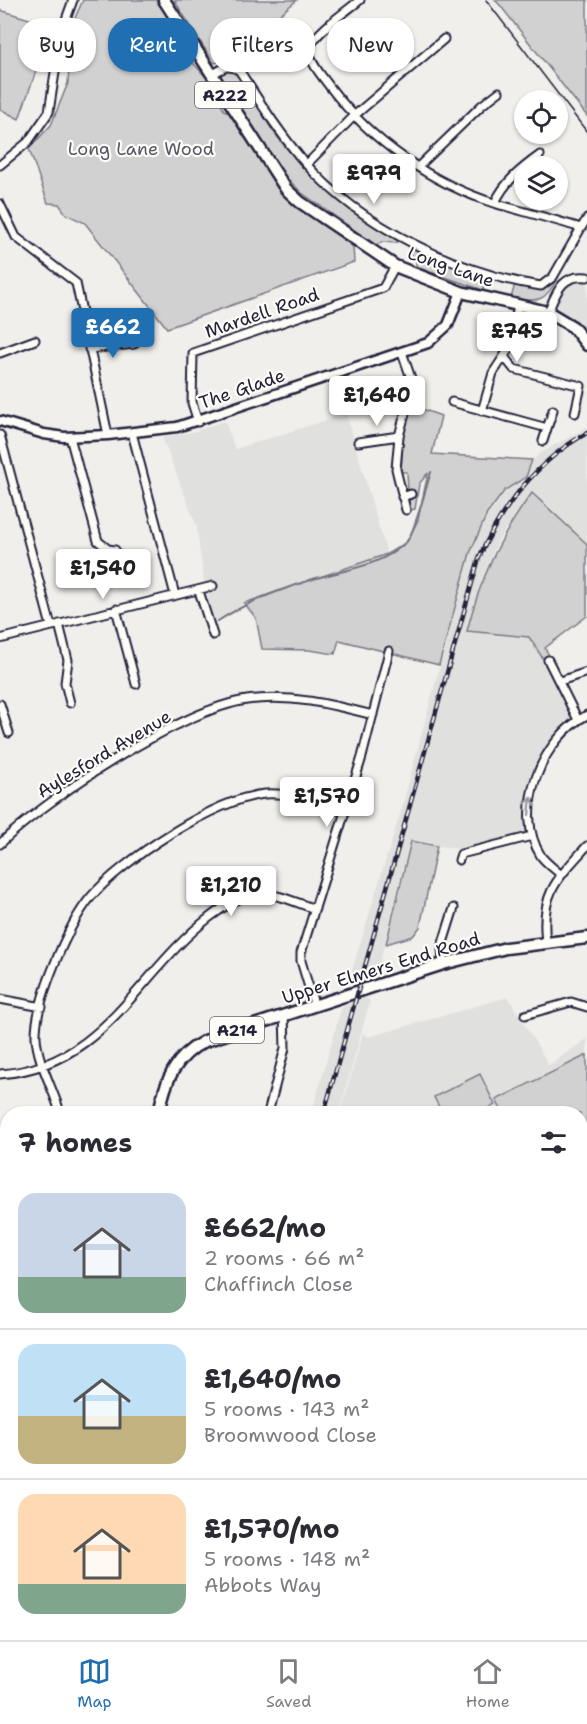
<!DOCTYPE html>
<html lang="en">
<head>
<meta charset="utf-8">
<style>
	:root { --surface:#fff; --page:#f7f7f7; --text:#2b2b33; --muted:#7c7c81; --line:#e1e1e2; --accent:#1f6fb2 }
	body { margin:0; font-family:"Shantell Sans",sans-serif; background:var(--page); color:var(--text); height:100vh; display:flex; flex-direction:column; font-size:22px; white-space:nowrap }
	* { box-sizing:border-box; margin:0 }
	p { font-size:20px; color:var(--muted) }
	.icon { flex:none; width:33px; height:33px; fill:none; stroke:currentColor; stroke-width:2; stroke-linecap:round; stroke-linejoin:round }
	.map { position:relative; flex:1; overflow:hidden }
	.sheet { position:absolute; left:0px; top:1106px; width:588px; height:536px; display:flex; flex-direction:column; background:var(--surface); border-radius:24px 24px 0 0; box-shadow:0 2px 4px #0004 }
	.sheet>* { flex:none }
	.banner { position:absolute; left:18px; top:18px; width:552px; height:54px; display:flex; gap:12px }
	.fabs { position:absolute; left:514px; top:90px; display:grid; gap:12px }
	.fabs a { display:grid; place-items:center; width:54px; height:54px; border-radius:50%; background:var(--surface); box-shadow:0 2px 4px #0004; font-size:30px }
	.price { position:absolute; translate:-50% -51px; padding:0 14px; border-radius:6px; background:#fff; color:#222; font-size:20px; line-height:39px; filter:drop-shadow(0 2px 3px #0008) }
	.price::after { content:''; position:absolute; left:50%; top:36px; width:18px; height:14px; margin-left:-9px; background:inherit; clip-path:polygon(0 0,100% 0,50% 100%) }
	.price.current { background:var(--accent); color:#fff }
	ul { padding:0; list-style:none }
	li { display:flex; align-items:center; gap:18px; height:150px; padding:0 18px }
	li+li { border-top:2px solid var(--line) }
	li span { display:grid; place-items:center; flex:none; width:168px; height:120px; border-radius:18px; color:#555 }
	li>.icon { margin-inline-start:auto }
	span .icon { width:72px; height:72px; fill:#fffc; stroke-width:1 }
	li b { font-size:26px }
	h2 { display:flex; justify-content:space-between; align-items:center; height:72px; padding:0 18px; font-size:26px }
	.pill { padding:0 21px; border-radius:24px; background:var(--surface); box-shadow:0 2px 4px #0004; font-size:21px; line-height:54px }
	.pill.current { background:var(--accent); color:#fff }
	.menu { display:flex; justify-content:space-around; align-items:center; height:84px; border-top:2px solid var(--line); background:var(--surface); font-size:16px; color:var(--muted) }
	.menu a { display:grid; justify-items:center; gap:3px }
	.menu .current { color:var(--accent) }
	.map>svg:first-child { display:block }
</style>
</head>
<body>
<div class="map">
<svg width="587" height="1640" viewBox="0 0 587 1640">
	<rect width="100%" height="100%" fill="#f0efec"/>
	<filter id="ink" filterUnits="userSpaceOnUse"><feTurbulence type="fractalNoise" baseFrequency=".0167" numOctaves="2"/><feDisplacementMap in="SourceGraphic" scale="12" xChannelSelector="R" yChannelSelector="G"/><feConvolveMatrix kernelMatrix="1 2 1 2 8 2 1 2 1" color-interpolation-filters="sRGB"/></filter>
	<g filter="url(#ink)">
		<path fill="#e0e0df" d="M569,281H587V340L558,311L556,302Z
			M346,414L387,554L244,603L215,624L205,588L196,524L162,437L193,432L225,421L235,449Z
			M587,427V544L531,493L498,541L482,578L467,630L529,637L567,702L572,720L556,737L534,773L526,809L529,833L464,850L410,841L377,974L367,979L363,996L370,1001L339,1113H312L341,1009L353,999L358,982L350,977L402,807L470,553L488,514L506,491L527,476L533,461L539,454Z
			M508,997L549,1065L587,1039V1143L581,1146L580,1113H340L363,1033L368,1037Z"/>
		<path fill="#d2d1d1" stroke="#7a7a86" stroke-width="1.5" d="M83,0H156L184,40L194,64L208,79L224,110L234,116L277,188L353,247L354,262L167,328L85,223L66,214L59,204L48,203L29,149L51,125L68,83L71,38L75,18Z
			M174,0H297L224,61L214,63Z
			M495,0H587V116L499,4Z
			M0,10L52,26L19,119L0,109Z
			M230,70C247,79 261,115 273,131C306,176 351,213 398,241L396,243L382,242L376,245L302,193L285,176L219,76Z
			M410,246L465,271L487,277L483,290L416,267V260L408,250Z
			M557,279C544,304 537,301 511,298L515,284L543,289Z
			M411,405L441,416L432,454L532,460L526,477L505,490L487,514L470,553L439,665L339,640L335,654L309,650L262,649L256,618L244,603L387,554L407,542L418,520L428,473L419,484L415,509L410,510L409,501L415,495L414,490L408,491L407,472H401L403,438Z
			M532,493L587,544V616L545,648L551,659L545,662L529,637L467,631C480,579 500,536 532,493Z
			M411,841L437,846L420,927L413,936L386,944Z
			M587,1055V1126L581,1129L580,1113H503L496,1100Z
			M480,1074L495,1105L480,1113H442L434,1097Z
			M587,1143V1423L583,1422L581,1430L580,1146Z"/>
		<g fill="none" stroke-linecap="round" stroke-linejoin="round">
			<path stroke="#737381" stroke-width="2" d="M218,621C247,602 277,591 310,580C342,570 382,567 407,541C414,534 427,484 431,472
				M0,1303L8,1305"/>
			<defs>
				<path id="minor" d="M360,0C348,10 315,32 310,47C306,59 323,77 330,87C371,141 432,184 497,204C525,212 553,219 581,228L587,219
					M212,75C222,68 227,64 239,70C260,102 280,134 305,163C361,226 459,274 541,286L553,277L581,228
					M307,164L355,115L444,39
					M0,165L28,142L49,112L61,33L73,0
					M418,167L482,105L499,92
					M495,203C504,182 522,168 540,155
					M0,204L16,237L76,283L108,435
					M548,312C557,291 562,274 587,277
					M89,349L134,344
					M402,352L413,384L399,436L396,469L406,510
					M0,353L35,340
					M505,358L514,369L581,386L575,413
					M452,402L547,428
					M482,411L493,373L510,347L518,305
					M198,422L192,403L193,353L383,288L395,266
					M132,433L175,595
					M0,435L51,626
					M70,437L98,541L108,549L115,550
					M543,441L553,410
					M358,442L399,436
					M402,497L411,494
					M199,591L213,635
					M116,609L136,684
					M59,624L68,660L65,683L70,703
					M0,639L213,586
					M548,660L578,720
					M560,681L587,672
					M0,704L9,733
					M0,844C47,798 182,709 247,700C291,694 330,704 373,715
					M459,860L461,854L532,836
					M561,875C555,869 546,863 541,856C512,811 542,738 587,715
					M546,942C540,894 556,880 587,846
					M443,964L442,946L454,908
					M0,999L42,1007
					M314,1004L301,961V953L362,757L389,651
					M525,1015L571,1002L587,1007
					M0,1074C104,1067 137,973 210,917C222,908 238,896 254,894C273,891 297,903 315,909
					M57,1113L58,1106C51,1085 37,1059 36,1037C35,1002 68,925 90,898C121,861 216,798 265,794C292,792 319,804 345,812
					M268,1113L285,1048L284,1014
					M0,1242H8
					M0,1454L8,1441
					M580,1468L587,1470
					M223,1640L226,1634
					M403,1640L408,1634"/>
				<path id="tertiary" d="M0,421L44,434L64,437L108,435L177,427L428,343L448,325L461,292
					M580,1609L587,1601
					M555,1640L561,1634"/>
				<path id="primary" d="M164,0L286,189L300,202L395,266L461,292L548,312L573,327L587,345
					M159,1113C165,1081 175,1056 205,1041L443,964L506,948L587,938
					M33,1640L36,1634"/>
			</defs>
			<use href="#minor" stroke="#22223b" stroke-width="11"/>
			<use href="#tertiary" stroke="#22223b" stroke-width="13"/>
			<use href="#primary" stroke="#22223b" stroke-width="15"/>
			<use href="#minor" stroke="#fdfcf7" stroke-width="7"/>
			<use href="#tertiary" stroke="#fdfcf7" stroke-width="8"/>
			<use href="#primary" stroke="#fdfcf7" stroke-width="10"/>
			<path stroke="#22223b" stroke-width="1.5" d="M486,0L587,132"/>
			<defs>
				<path id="rail" d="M324,1113L479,558C501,507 538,460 587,433
					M139,1640L143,1634"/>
			</defs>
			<use href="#rail" stroke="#22223b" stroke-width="4.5"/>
			<use href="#rail" stroke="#fdfcf7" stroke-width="2" stroke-dasharray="7" stroke-linecap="butt"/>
		</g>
		<defs><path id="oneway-shaft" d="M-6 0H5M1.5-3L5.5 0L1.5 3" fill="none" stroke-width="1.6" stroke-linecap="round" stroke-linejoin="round" transform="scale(1.5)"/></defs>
		<use stroke="#9a9aa2" href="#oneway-shaft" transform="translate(530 806) rotate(-84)"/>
	</g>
	<g text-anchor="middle" stroke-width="4.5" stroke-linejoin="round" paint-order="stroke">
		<g fill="#fdfcf7" stroke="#646373" stroke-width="1.5">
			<rect x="195" y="82" width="60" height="26" rx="4.5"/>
			<rect x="210" y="1017" width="54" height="26" rx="4.5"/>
		</g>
		<g font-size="16" font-weight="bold" fill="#22223b">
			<text x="225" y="101">A222</text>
			<text x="237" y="1036">A214</text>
		</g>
		<g font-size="18" fill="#575768" stroke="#fdfcf7">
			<text x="141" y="155">Long Lane Wood</text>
		</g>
		<g font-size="18" fill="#22223b" stroke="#fdfcf7">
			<text transform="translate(451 267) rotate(19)" y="6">Long Lane</text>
			<text transform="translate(262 313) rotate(-19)" y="6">Mardell Road</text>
			<text transform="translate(242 389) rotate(-19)" y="6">The Glade</text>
			<text transform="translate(104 754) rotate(-31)" y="6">Aylesford Avenue</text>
			<text transform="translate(381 968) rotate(-17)" y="6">Upper Elmers End Road</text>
		</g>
	</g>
</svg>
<div class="fabs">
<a><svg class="icon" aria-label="locate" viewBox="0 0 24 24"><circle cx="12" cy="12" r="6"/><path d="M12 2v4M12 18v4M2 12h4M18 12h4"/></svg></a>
<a><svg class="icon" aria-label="layers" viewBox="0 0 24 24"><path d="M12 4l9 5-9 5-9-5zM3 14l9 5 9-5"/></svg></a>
</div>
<b class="price" style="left:374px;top:205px">£979</b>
<b class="price current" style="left:113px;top:359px">£662</b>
<b class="price" style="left:517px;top:363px">£745</b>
<b class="price" style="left:377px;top:427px">£1,640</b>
<b class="price" style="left:103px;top:600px">£1,540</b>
<b class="price" style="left:327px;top:828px">£1,570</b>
<b class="price" style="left:231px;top:917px">£1,210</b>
<div class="banner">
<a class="pill">Buy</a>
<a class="pill current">Rent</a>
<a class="pill">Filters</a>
<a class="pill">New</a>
</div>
<section class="sheet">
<h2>7 homes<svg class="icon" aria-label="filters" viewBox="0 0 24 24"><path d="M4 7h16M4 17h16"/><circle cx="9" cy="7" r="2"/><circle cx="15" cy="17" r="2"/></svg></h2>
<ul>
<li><span style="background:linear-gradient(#c9d6e8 70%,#7fa58c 0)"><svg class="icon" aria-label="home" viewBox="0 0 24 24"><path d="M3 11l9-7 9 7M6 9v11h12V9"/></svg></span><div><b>£662/mo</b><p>2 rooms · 66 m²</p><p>Chaffinch Close</p></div></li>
<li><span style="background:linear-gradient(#bfe0f5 60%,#c2b280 0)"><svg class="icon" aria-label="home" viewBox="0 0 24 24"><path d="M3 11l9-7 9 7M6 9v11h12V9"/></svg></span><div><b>£1,640/mo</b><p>5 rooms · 143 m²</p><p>Broomwood Close</p></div></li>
<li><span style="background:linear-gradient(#ffd9b3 75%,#7fa58c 0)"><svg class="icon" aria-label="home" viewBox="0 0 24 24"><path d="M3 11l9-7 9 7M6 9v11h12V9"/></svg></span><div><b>£1,570/mo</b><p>5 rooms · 148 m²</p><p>Abbots Way</p></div></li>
</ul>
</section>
</div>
<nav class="menu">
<a class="current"><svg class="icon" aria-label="map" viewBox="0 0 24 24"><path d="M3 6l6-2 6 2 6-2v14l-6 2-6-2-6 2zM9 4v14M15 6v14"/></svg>Map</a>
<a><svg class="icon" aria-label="saved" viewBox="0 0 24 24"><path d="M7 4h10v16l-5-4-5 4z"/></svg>Saved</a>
<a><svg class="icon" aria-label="home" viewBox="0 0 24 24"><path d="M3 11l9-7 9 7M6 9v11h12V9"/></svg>Home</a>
</nav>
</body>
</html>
